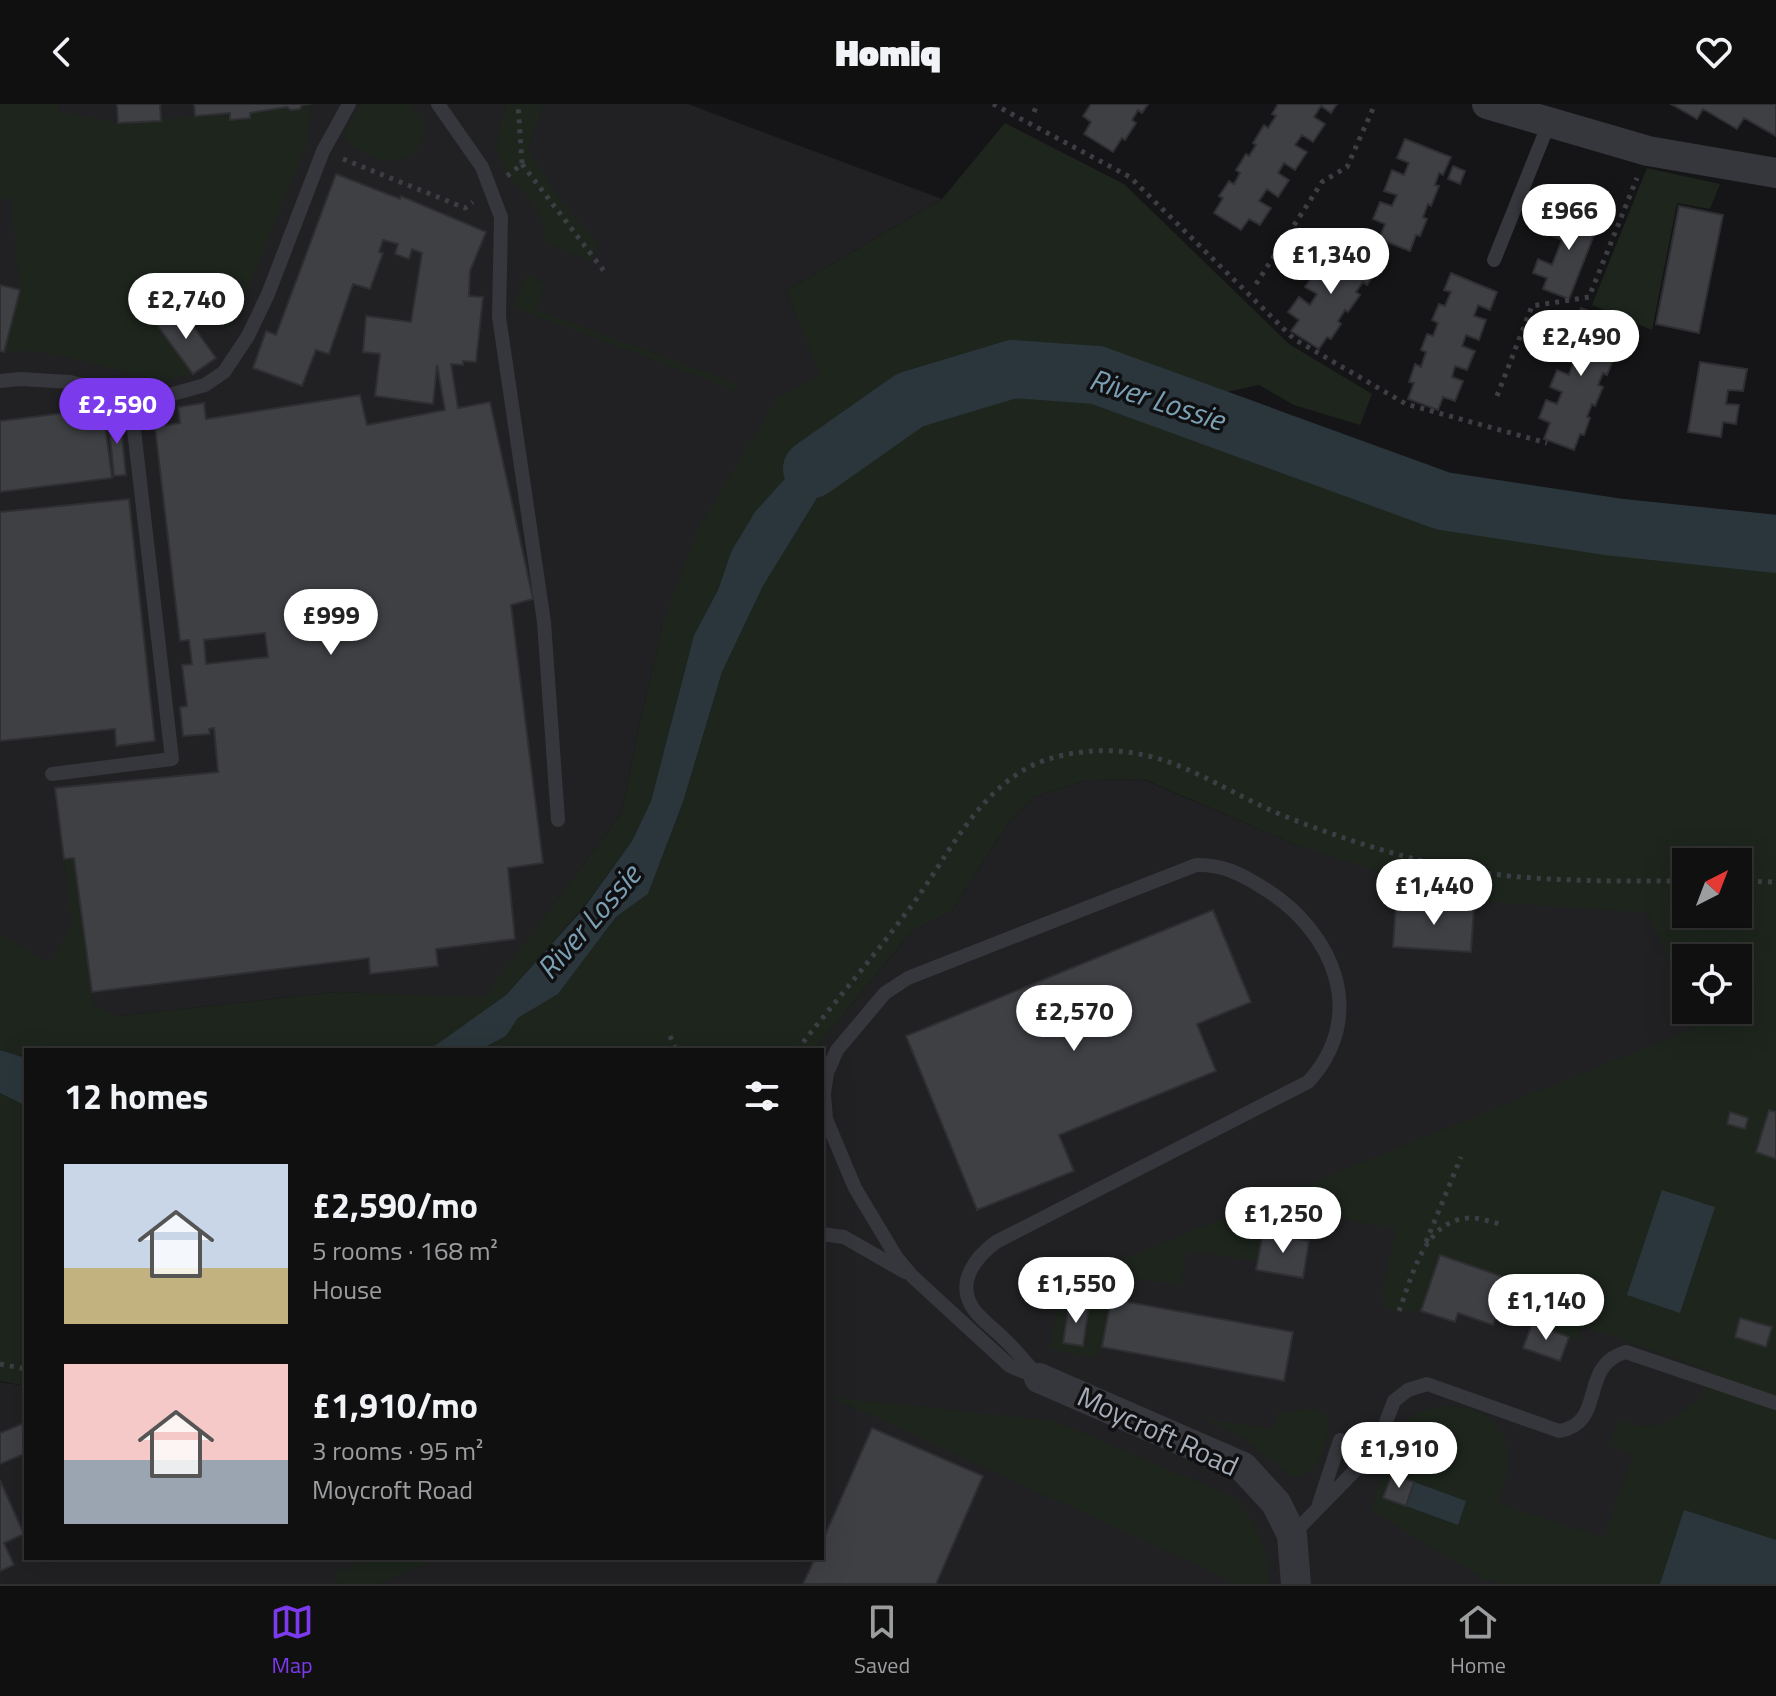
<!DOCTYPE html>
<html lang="en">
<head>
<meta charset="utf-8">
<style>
	:root { --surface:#101011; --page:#19191a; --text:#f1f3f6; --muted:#9c9d9f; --line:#303031; --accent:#7c3aed }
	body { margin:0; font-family:"Titillium Web",sans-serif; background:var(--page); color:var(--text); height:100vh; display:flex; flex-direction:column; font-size:30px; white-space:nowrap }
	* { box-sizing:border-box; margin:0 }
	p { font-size:26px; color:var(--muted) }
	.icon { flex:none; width:44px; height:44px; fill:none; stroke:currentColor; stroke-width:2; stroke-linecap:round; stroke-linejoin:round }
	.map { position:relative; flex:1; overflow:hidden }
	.side { position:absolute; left:24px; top:944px; width:800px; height:512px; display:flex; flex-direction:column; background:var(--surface); border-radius:0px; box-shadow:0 8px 32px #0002,0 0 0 2px var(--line) }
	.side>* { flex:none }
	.needle { width:52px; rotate:42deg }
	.tools { position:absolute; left:1672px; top:744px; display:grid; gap:16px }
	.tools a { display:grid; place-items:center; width:80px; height:80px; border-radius:0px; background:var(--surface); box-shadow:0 8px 32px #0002,0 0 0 2px var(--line); font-size:40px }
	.price { position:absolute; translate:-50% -68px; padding:0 18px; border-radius:28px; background:#fff; color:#222; font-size:26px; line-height:52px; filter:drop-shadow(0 2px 4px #0008) }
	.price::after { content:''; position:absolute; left:50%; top:48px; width:24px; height:18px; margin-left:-12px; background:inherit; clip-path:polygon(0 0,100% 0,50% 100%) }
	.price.active { background:var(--accent); color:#fff }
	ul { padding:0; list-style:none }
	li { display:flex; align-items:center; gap:24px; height:200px; padding:0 40px }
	li span { display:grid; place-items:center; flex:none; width:224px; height:160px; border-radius:0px; color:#555 }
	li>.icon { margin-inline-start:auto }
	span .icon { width:96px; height:96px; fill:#fffc; stroke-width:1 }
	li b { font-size:34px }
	h2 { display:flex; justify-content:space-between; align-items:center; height:96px; padding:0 40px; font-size:34px }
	header { display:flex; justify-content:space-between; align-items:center; height:104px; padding:0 40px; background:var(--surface); font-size:36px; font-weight:800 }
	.dock { display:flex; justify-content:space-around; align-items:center; height:112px; border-top:2px solid var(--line); background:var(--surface); font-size:22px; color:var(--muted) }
	.dock a { display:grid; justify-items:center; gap:4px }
	.dock .active { color:var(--accent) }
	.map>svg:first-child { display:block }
</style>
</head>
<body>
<header><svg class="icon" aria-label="back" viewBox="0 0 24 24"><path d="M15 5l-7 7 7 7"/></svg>Homiq<svg class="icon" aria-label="heart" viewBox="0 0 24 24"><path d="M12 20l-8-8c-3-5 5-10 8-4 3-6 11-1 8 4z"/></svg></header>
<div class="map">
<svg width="1776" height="1480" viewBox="0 0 1776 1480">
	<rect width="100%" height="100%" fill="#151517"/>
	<path fill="#212124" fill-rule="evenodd" d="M0,0H688L942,95L786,187L821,271L663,519L640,618L622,709L484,894L337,888L118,912L0,857Z
		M1142,675L1299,742L1686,810H1738L1776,1480H0V1278L26,1282V1454H822V946H814L912,827L952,807L1008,719L1034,693L1087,676ZM1686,854H1738V906H1686Z"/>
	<path fill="#1d251d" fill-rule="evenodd" d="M0,0H59L58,7L118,19L230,9L231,16L250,15V9L287,3L291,6L300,5L302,1L311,0L308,37L230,229L200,187L180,200V204L158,221L193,270L162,277L57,251L30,247L4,248L20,186L11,96L0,94Z
		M360,0H410L426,21C420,73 368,61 343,32Z
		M507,0L543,1L528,44L561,98L599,139L590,157L545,138C548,98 506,81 498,50C494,35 503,15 507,0Z
		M1005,19L1124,80L1289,240L1372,290L1360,321L1294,301L1259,281L1222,289L1122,268L1078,253L1019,245L952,259L899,282L836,317L731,448L718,486L694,531L651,697L632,737L583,804L506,891L433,944L26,946V954L0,946V829L49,859L72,822L64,755L74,754L93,900L118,912L337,888L484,893L622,709L640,618L663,519L698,424L778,293L820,271L786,187L942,95Z
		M1647,64L1720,80L1710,105L1677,99L1652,226L1592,201Z
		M528,171L543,179L544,184L537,206L737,280L735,286L514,204L523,175Z
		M1027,287L1100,299L1438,417L1597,438L1776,452V1480H1501L1484,1475L1371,1406C1377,1390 1396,1328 1404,1320C1433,1291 1494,1298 1506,1339C1513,1359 1504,1381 1498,1400L1604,1433L1633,1350L1619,1346L1610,1338L1618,1319L1626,1317L1639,1322L1665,1320L1701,1293L1711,1267L1582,1222L1577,1236L1497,1208L1440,1152L1421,1207H1393L1383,1200L1382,1189L1396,1125L1315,1110L1309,1137L1263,1128L1258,1158L1187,1146L1181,1181L1115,1173L1102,1243L1095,1254L1049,1245L1063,1179L1697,923L1690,906H1738V854H1686V897L1648,809L1471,797L1299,742L1143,675L1087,676L1034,693L1008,719L952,807L912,827L814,946H480L506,932L518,914L558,890L616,813L648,790L683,698L722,568L763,482L817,394L880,333L987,297ZM1686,758H1738V810H1686Z
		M0,989L26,1002V1282L0,1277Z
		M822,1289L831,1293L1055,1317L1235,1394C1260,1423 1267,1442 1270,1480H1229L1230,1476L831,1293L822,1296Z
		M1305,1305L1321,1306L1329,1315C1326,1342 1325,1360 1300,1373L1291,1372L1238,1330L1201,1314L1273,1325L1276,1309Z
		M370,1454H441L378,1480H338L333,1469Z"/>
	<path fill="#2a363b" d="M875,296L880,333L817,394L763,482L722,568L683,698L648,790L616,813L558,890L518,914L506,932L480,946H429L506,891L583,805L632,737L651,697L694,531L718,486L731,448L755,408L836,318Z
		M0,946L26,954V1002L0,989Z
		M1662,1086L1715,1103L1680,1209L1627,1191Z
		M1414,1378L1466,1397L1458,1421L1406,1402Z
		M1684,1406L1776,1436V1480H1660Z"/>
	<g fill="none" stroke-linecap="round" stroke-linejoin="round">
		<path stroke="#2a363b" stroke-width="58" d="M812,365L910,296L1013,265L1097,271L1443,397L1614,423L1776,440"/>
	</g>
	<path fill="#3f4044" stroke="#2f2f33" stroke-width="2" fill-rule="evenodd" d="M117,0H160L161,17L118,19Z
		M194,0H311L302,1L300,5L291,6L287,3L250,9V14L230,16V9L195,12Z
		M1091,0H1148L1142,9L1138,6L1132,16L1136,19L1125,36L1122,34L1113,48L1084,30L1091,18L1083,12Z
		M1278,0H1337L1331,9L1321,2L1314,13L1325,20L1313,38L1302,31L1295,41L1307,48L1295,66L1284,59L1278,69L1289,76L1278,93L1267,85L1259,97L1271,104L1260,121L1249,115L1241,126L1214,109L1223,94L1219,92L1229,77L1234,80L1240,69L1236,66L1246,50L1249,52L1256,41L1253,39L1264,21L1268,24L1276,12L1272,10Z
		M1671,0H1776V32L1744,14L1737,25L1703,5L1697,15Z
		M1405,35L1451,53L1443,71L1439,69L1435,81L1439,82L1431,102L1428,100L1423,113L1427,115L1420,132L1416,131L1410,147L1379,135L1385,120L1373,115L1380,98L1392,102L1397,91L1384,87L1392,66L1404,71L1409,59L1397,54Z
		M1453,62L1465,67L1460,80L1448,75Z
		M336,70L400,95L401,92L486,128L470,167L469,192L483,193L476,258L463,257V261L451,260L458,304L490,298L533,495L511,501L543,759L508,764L515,835L436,845L438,862L370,870L369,854L92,888L74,754L64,755L55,684L218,668L214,624L209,625L210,630L183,632L180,603L187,602L182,561L192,560L189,536L180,537L155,323L180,319L178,303L204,299L206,315L360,291L367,321L445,306L437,261L433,300L375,292L380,250L363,248L366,212L411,218L422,149L412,145L409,155L395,150L398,140L383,136L379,148L383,149L370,185L353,180L329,250L316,246L302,282L253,264L266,227L276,231ZM265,529L268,553L206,560L204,536Z
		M1679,102L1723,111L1699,229L1656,220Z
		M1574,103L1601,113L1569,195L1543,185L1547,174L1533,169L1538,155L1552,161L1562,136L1548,130L1554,115L1567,120Z
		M1335,138L1377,166L1367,181L1363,178L1356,188L1360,191L1348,208L1345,206L1338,217L1341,220L1331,235L1327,233L1319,245L1291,227L1299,216L1288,208L1299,193L1310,201L1317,190L1305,183L1317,165L1329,172L1336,161L1325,154Z
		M1451,169L1497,188L1490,206L1478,201L1474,212L1486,216L1479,236L1466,231L1462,242L1475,247L1467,266L1455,262L1452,273L1463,277L1455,297L1443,293L1438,306L1408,295L1414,279L1409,278L1415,260L1421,263L1426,248L1421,246L1427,230L1433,232L1438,219L1432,216L1439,200L1445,202L1451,188L1444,186Z
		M0,181L20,186L4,248L0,247Z
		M180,204L216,254L193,270L157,221Z
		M1581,204L1626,221L1619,240L1615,238L1610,249L1615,251L1607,271L1603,269L1598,281L1603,283L1595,302L1592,300L1587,313L1590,314L1584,331L1580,330L1574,346L1544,335L1550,319L1539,314L1546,296L1557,300L1562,288L1550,283L1557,266L1569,271L1573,259L1561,255L1569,235L1581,239L1586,227L1574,222Z
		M1700,258L1747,265L1743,287L1728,286L1726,300L1739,301L1736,320L1723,318L1721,333L1688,328Z
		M103,304L112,374L0,388V317Z
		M120,313L126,371L114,372L108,314Z
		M129,395L155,637L116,642L115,625L0,637V408Z
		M1396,798L1474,803L1471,848L1393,843Z
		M1213,806L1251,898L1197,920L1216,967L1059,1031L1074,1067L977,1106L906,932Z
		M1769,1006L1776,1008V1055L1756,1048Z
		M1730,1008L1748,1014L1745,1025L1727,1020Z
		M1263,1128L1309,1137L1303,1174L1256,1166Z
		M1440,1151L1509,1175L1493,1221L1458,1209L1455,1218L1421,1207Z
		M1111,1195L1293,1228L1284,1277L1102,1243Z
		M1069,1200L1089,1202L1083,1242L1063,1239Z
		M1740,1214L1772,1223L1766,1243L1735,1233Z
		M1532,1220L1569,1233L1560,1257L1523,1244Z
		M24,1319L26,1349L0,1360V1329Z
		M872,1324L983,1372L936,1480H803L815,1454H822V1438Z
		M1392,1370L1414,1378L1406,1402L1383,1394Z
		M0,1376L24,1430L4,1439L14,1461L0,1467Z"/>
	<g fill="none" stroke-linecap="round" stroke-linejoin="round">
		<path stroke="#3c3e43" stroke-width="5" stroke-dasharray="4 6" stroke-linecap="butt" d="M993,0L1130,73L1294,235L1406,300L1547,339
			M1034,8L1037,0
			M343,55L465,104L473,98
			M522,60L604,167
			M507,72L522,60L518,0
			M1256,180L1322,78L1347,63L1375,0
			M1497,292L1532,202L1589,193L1637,74
			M1738,777L1776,778
			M670,932L676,946
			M797,946C833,900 871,856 906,809C943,762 967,703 1019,669C1035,658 1056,652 1075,649C1162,636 1209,681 1284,712C1329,730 1376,745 1422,757C1509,779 1597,777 1686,777
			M1426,1138L1461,1053
			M1399,1207C1412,1173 1424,1117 1468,1114C1478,1113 1491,1118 1500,1120
			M0,1260L26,1265"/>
		<path stroke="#36373c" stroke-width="14" d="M438,0L482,63L501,113L499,213L544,518L558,716
			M1494,156L1549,19
			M0,277L20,275L70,278L130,291L162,293L205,281L224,268L248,232L268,190L323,47L349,0
			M52,670L172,655L130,291
			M1196,761C1223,760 1243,771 1265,785C1334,828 1369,912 1308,978L996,1138C977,1152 957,1176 971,1201C977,1213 992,1223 1001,1232C1015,1245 1027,1259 1039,1274L1010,1262L912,1172L897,1154L855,1084L826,1015L824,990L827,969L837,946L885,889L908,874Z
			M822,1130L844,1133L905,1168
			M1319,1400L1340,1336
			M1292,1431L1376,1345L1394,1297L1408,1286L1427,1280L1559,1327C1607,1320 1578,1261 1626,1248L1776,1299"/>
		<path stroke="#36373c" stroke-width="30" d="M1487,0L1648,47L1776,69
			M1039,1274L1243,1363L1276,1399L1292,1431L1296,1480"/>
	</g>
	<g text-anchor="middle" stroke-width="7" stroke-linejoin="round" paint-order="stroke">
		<g font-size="28" fill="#a6adb8" stroke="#101012">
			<text transform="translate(1158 1327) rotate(25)" y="10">Moycroft Road</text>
		</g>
		<g font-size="30" font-style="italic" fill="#7ba0b4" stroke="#101012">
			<text transform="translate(1157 296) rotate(18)" y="10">River Lossie</text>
			<text transform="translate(589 818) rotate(-49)" y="10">River Lossie</text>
		</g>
	</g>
</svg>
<div class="tools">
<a><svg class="needle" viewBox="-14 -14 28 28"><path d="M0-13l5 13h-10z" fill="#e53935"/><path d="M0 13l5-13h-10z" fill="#9c9d9f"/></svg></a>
<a><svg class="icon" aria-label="locate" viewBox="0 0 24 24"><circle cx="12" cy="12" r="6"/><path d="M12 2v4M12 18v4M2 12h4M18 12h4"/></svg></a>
</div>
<b class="price" style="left:1569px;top:148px">£966</b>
<b class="price" style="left:1331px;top:192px">£1,340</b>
<b class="price" style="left:186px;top:237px">£2,740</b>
<b class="price" style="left:1581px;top:274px">£2,490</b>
<b class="price active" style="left:117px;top:342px">£2,590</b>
<b class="price" style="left:331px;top:553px">£999</b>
<b class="price" style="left:1434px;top:823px">£1,440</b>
<b class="price" style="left:1074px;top:949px">£2,570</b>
<b class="price" style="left:1283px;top:1151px">£1,250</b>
<b class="price" style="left:1076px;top:1221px">£1,550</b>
<b class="price" style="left:1546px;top:1238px">£1,140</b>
<b class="price" style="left:1399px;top:1386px">£1,910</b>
<section class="side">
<h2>12 homes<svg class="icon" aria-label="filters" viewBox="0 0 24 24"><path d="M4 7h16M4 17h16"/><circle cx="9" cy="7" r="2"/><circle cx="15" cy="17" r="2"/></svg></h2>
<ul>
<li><span style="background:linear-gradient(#c9d6e8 65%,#c2b280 0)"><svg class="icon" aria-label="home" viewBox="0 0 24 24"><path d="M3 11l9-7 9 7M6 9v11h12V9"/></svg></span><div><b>£2,590/mo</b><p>5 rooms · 168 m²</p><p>House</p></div></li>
<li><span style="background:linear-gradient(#f6c9c9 60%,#9aa5b1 0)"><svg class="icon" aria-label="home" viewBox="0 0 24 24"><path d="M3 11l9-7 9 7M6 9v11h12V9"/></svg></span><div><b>£1,910/mo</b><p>3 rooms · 95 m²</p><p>Moycroft Road</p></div></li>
</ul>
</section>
</div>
<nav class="dock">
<a class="active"><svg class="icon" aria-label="map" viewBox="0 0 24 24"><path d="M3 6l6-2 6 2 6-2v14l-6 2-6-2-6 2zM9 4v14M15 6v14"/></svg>Map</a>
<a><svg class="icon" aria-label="saved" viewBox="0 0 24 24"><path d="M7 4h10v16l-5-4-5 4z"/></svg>Saved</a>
<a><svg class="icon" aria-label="home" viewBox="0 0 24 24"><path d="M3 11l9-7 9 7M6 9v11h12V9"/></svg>Home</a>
</nav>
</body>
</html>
